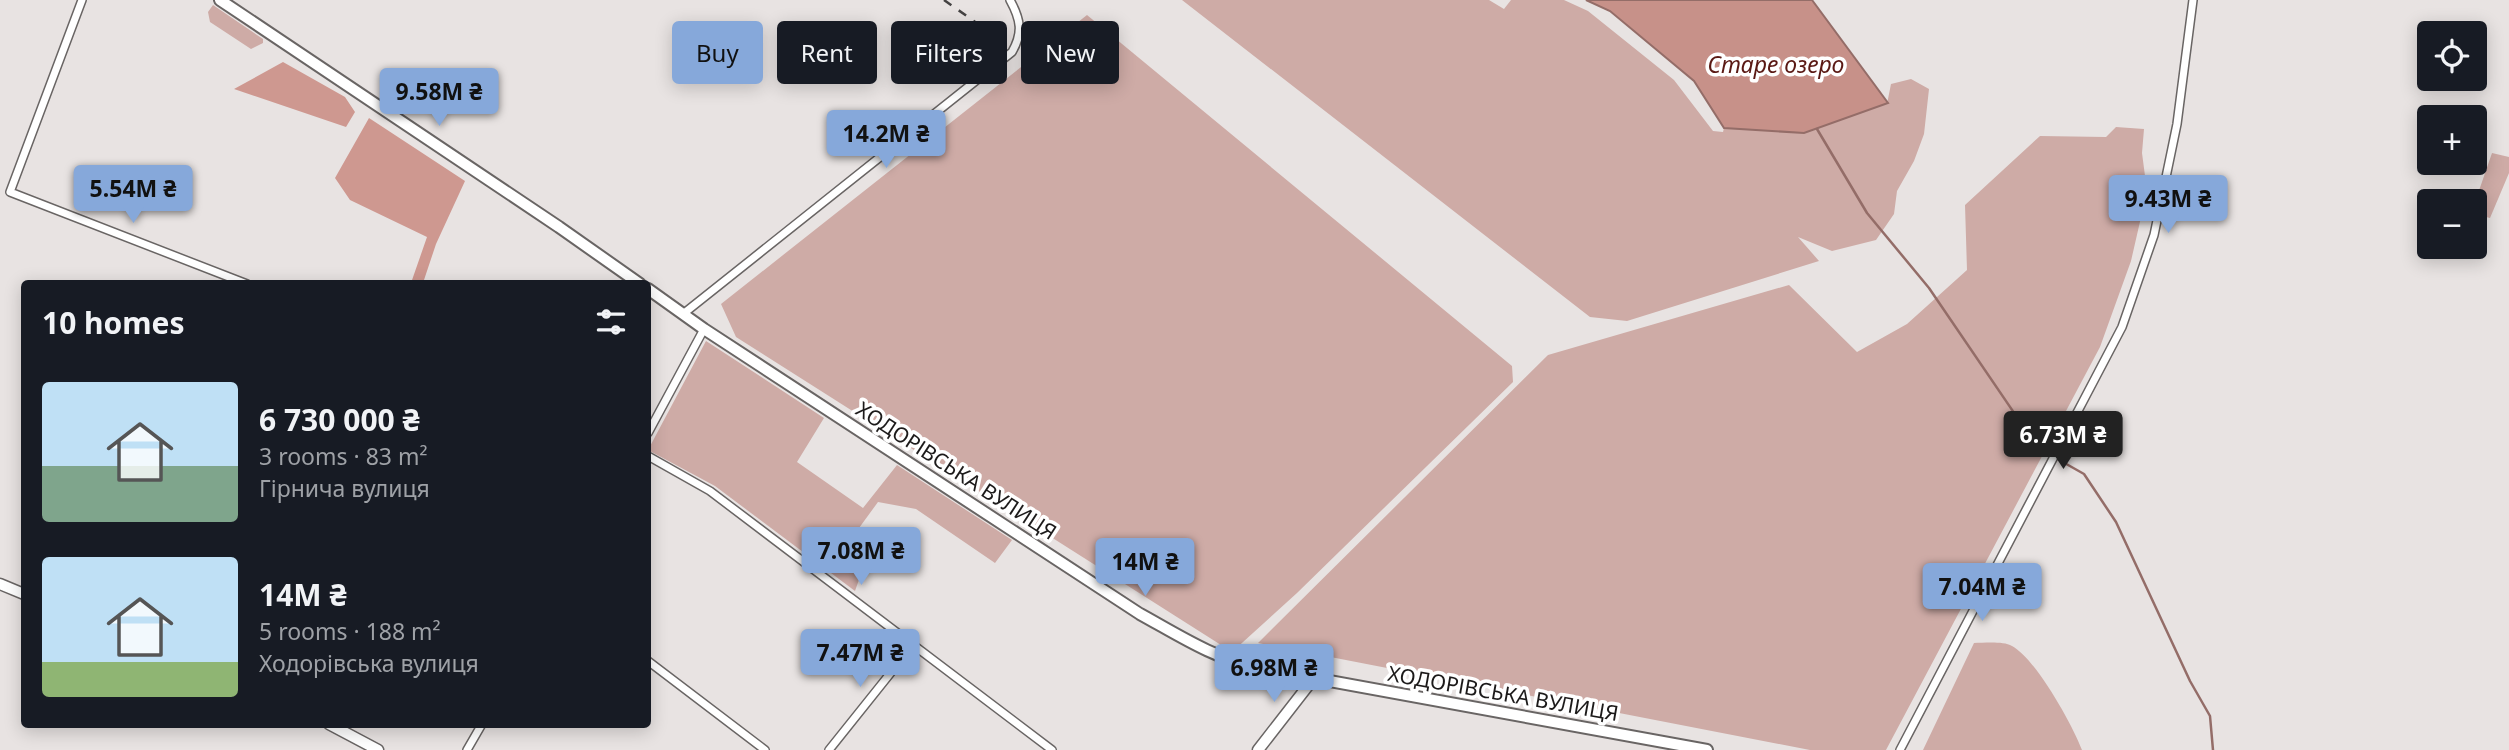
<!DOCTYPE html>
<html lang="en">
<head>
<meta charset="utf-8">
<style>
	:root { --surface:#171b24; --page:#20242c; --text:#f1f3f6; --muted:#9ea1a6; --accent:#86a8da }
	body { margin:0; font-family:"Noto Sans",sans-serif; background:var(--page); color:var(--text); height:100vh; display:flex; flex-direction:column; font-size:26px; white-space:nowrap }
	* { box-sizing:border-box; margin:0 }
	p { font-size:23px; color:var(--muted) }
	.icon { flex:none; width:38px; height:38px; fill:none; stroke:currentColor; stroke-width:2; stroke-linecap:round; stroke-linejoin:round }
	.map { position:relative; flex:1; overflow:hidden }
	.panel { position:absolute; left:21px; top:280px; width:630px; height:448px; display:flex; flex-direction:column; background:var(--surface); border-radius:7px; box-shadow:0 4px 18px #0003 }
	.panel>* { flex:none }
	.banner { position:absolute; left:672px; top:21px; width:665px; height:63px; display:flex; gap:14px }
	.fabs { position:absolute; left:2417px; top:21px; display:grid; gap:14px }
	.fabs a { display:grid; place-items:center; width:70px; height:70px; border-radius:7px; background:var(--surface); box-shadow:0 4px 18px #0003; font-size:35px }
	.price { position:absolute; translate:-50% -60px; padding:0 16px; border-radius:7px; background:var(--accent); color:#111; font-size:23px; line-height:46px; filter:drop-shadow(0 2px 4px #0008) }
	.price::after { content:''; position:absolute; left:50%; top:42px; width:21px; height:16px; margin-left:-10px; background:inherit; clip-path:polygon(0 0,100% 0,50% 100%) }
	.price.active { background:#222; color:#fff }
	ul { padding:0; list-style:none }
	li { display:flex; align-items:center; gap:21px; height:175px; padding:0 21px }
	li span { display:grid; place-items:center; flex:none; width:196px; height:140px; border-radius:7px; color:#555 }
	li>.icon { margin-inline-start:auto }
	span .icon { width:84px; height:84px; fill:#fffc; stroke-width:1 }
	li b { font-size:30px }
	h2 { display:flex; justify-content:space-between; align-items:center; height:84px; padding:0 21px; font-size:30px }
	.chip { padding:0 24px; border-radius:7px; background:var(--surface); box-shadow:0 4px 18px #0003; font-size:24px; line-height:63px }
	.chip.active { background:var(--accent); color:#111 }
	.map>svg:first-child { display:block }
</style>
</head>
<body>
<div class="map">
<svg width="2509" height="750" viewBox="0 0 2509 750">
	<rect width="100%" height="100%" fill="#e8e3e2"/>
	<path fill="#ceaba6" d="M1182,0H1489L1504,9L1511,0H1564L1588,11L1674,80L1713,131L1723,132L1724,128L1887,104L1891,84L1911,79L1929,89L1924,134L1914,161L1897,191L1894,214L1876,240L1832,251L1798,237L1819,261L1627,321L1590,317Z
		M213,5L263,39V43L251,49L210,22L208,12Z
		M1087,15L1512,366L1513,382L1297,593L1232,652L736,337L721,304Z
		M2116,127L2144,129L2142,153L2147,191L2131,261L2100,347L1886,750H1810L1258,643L1548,355L1789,285L1857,352L1907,324L1967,270L1965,205L2040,136L2106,137Z
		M2492,153L2509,157V173L2490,218L2475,214L2474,205Z
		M706,341L824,418L797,462L863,508L897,465L1012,540L995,563L916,509L878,502L851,539L868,554L855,591L715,486L648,450Z
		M1974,643C1985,643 2003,641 2012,646C2036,659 2072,724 2082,750H1923Z"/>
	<path fill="#ce9890" d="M283,62L345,97L355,112L346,127L234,89Z
		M369,118L465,181L436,244L423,283H411L427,237L350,200L335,178Z"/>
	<path fill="#c79189" stroke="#946d68" stroke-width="2" d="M1586,0H1812L1888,103L1804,133L1724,128L1694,81L1610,11Z"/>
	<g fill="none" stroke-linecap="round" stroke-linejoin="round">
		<path stroke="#946d68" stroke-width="2.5" d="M1817,129L1867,213L1929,288L2038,448L2084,474L2116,522L2190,681L2210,716L2213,750"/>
		<defs>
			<path id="minor" d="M82,0L10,192L247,284
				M683,314L1012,52C1023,33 1021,20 1010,0
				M648,433L704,329
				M648,456L710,491L1052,750
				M648,661L765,750
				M467,750L482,724
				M829,750L913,645
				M1900,750L2122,327L2154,235L2177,124L2193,0"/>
			<path id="tertiary" d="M0,584L24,594
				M329,724L378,750
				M1258,750L1314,678"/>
			<path id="secondary" d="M220,0L559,227L640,284
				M648,289L704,329L1140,614C1180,636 1213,658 1258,668L1707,750"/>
		</defs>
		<use href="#minor" stroke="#696564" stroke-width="10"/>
		<use href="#tertiary" stroke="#696564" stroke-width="13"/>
		<use href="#secondary" stroke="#696564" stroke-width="14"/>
		<use href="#minor" stroke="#fff" stroke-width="7"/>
		<use href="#tertiary" stroke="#fff" stroke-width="10"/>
		<use href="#secondary" stroke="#fff" stroke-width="10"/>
		<path stroke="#454343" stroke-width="2.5" stroke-dasharray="9 9" stroke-linecap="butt" d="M944,0L998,38"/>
	</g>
	<g text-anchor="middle" stroke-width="7" stroke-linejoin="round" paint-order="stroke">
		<g font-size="21" fill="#1c1a1a" stroke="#fff">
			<text transform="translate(956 471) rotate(33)" y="7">ХОДОРІВСЬКА ВУЛИЦЯ</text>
			<text transform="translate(1503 694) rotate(10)" y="7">ХОДОРІВСЬКА ВУЛИЦЯ</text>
		</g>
		<g font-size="23" font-style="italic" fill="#5a1914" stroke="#fff">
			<text x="1776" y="73">Старе озеро</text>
		</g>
	</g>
</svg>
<div class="fabs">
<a><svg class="icon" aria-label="locate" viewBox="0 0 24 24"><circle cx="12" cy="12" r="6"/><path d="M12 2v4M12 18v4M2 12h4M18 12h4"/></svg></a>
<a>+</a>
<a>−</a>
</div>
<b class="price" style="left:439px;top:128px">9.58M ₴</b>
<b class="price" style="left:886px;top:170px">14.2M ₴</b>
<b class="price" style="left:133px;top:225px">5.54M ₴</b>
<b class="price" style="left:2168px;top:235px">9.43M ₴</b>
<b class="price active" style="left:2063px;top:471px">6.73M ₴</b>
<b class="price" style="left:861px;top:587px">7.08M ₴</b>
<b class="price" style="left:1145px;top:598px">14M ₴</b>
<b class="price" style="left:1982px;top:623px">7.04M ₴</b>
<b class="price" style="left:860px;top:689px">7.47M ₴</b>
<b class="price" style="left:1274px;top:704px">6.98M ₴</b>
<div class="banner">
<a class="chip active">Buy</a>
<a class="chip">Rent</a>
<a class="chip">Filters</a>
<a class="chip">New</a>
</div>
<section class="panel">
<h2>10 homes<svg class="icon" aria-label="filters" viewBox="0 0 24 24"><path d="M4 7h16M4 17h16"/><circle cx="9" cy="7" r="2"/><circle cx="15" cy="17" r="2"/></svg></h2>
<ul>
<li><span style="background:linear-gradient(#bfe0f5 60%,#7fa58c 0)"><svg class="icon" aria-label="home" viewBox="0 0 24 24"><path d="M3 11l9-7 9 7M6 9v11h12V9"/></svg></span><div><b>6 730 000 ₴</b><p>3 rooms · 83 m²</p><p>Гірнича вулиця</p></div></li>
<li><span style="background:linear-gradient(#bfe0f5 75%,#8fb573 0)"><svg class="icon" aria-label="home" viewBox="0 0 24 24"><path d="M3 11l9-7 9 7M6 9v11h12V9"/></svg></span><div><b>14M ₴</b><p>5 rooms · 188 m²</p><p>Ходорівська вулиця</p></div></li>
</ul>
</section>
</div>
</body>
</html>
